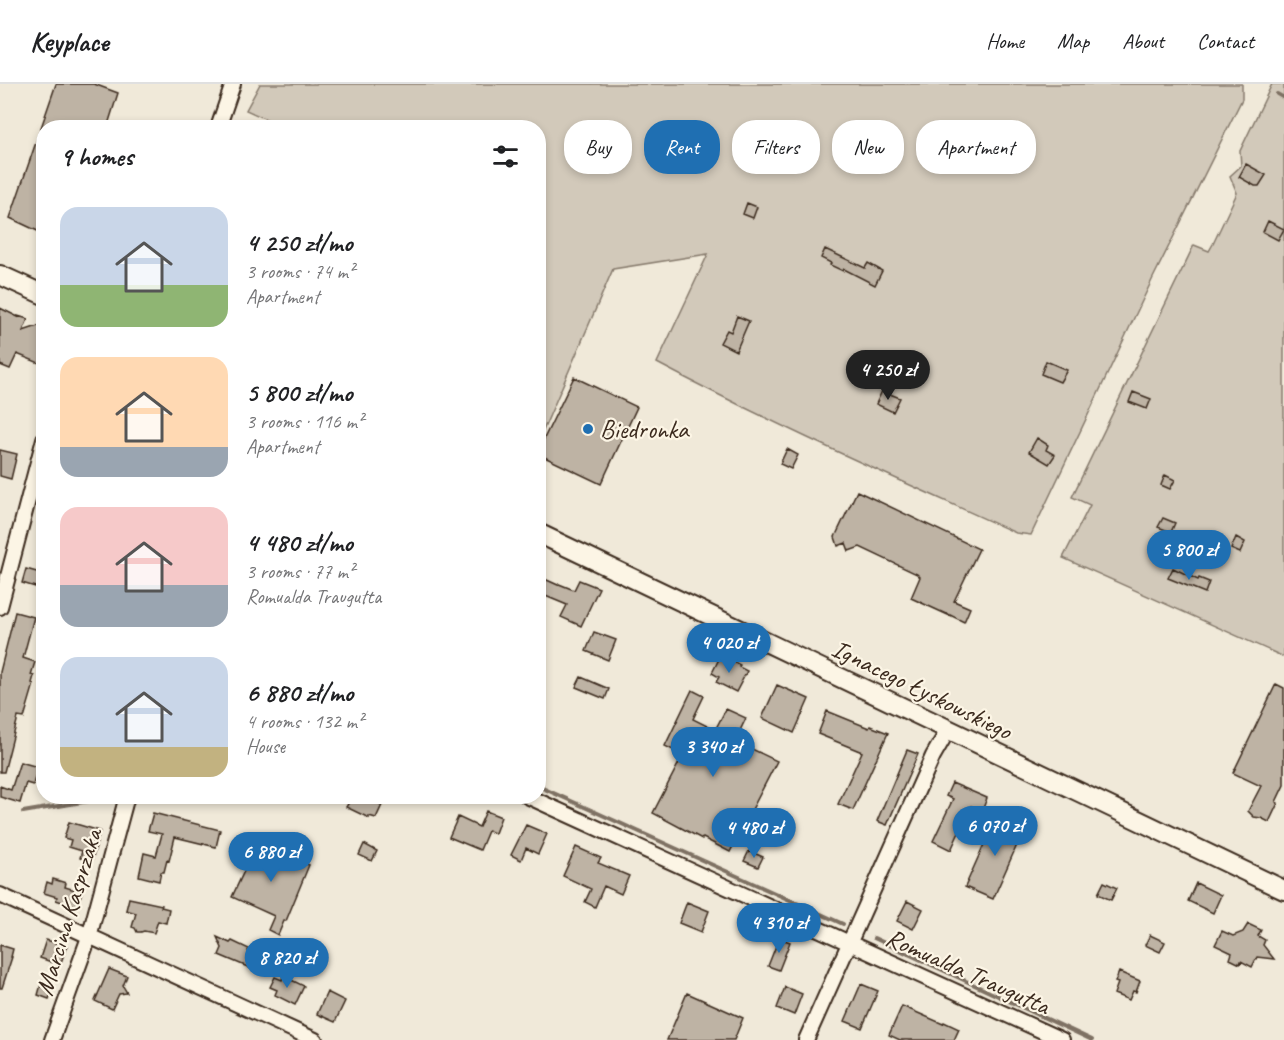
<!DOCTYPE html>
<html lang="en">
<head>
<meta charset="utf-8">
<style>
	:root { --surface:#fff; --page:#f6f6f6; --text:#202124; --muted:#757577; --line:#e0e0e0; --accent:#1f6fb2 }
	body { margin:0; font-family:Caveat,sans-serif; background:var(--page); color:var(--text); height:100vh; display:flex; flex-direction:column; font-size:22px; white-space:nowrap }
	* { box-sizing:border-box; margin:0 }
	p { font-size:20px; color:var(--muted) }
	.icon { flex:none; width:33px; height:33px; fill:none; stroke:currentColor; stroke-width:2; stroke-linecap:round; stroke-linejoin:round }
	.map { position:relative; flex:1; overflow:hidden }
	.drawer { position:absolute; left:36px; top:36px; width:510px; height:684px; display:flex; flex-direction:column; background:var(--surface); border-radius:24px; box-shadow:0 3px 9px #0003 }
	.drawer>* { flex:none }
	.top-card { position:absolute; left:564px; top:36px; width:570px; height:54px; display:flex; gap:12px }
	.price { position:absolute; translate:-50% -51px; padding:0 14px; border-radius:21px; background:var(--accent); color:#fff; font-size:20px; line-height:39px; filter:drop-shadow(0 2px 3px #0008) }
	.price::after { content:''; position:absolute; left:50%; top:36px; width:18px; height:14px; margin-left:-9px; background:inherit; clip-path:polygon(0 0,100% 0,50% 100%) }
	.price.active { background:#222; color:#fff }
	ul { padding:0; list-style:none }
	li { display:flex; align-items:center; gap:18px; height:150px; padding:0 24px }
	li span { display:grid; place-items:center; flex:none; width:168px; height:120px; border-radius:18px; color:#555 }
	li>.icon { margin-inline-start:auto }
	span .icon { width:72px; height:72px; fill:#fffc; stroke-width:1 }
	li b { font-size:26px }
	h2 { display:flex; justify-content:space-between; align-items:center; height:72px; padding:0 24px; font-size:26px }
	.chip { padding:0 21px; border-radius:24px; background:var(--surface); box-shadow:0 3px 9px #0003; font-size:21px; line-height:54px }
	.chip.active { background:var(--accent); color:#fff }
	header { display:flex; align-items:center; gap:36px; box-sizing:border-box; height:84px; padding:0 30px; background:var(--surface); border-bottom:2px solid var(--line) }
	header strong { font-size:28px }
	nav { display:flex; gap:33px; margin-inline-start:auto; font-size:21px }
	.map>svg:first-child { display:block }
</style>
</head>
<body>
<header>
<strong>Keyplace</strong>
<nav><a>Home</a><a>Map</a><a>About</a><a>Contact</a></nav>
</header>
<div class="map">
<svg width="1284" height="956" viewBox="0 0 1284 956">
	<rect width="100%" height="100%" fill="#f0e9d9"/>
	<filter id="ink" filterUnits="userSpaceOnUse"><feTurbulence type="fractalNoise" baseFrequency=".0167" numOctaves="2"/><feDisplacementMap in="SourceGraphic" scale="12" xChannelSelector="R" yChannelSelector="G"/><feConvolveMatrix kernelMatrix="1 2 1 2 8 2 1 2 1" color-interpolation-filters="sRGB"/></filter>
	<g filter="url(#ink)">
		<path fill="#d2c9ba" stroke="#867a6c" stroke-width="1.5" d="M260,0H1242V15L1153,194L1031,451L1016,449C895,394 774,341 657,279L708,170L613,185L539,356L538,44L284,43L246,26Z
			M1272,0H1284V573L1063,474L1090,421L1072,413L1194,161L1209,167L1213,160L1237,109L1230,92L1241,82L1240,67Z"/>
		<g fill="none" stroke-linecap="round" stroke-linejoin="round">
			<path stroke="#7e7163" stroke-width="4" d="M1277,10L1284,14
				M538,702L843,840
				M23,728L112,713
				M874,854L1092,956"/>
		</g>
		<path fill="#beb3a4" stroke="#3b2a1e" stroke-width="1.5" d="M56,0H94L118,9L107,44H44V150L10,134Z
			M1246,80L1266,91L1259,102H1255L1239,93Z
			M747,119L757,123L753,134L743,130Z
			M1268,137L1284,145L1278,156L1263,148Z
			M825,165L865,184L868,179L882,187L875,201L844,185L843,187L830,181L831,179L821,174Z
			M0,224L18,233V232L28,235L23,247L44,240V281L17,270L10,285L0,281Z
			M737,232L749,237L736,267L720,259L727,246L731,248Z
			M1046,277L1067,286L1060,298L1041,290Z
			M574,293L637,323L601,400L538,370V367Z
			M882,307L900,314L893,328L876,320Z
			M1133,308L1151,315L1147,325L1129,318Z
			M1037,354L1048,361L1046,366L1055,371L1049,380L1029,368Z
			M787,365L798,371L791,385L780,380Z
			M0,366L17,370L11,395L0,392Z
			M1165,391L1175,396L1170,405L1161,401Z
			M857,407L979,465L954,517L970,524L964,538L948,530V531L911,514L920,493L917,490L860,463L849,467L846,459L838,462L835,453Z
			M1163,434L1175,439L1171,448L1158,443Z
			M1236,453L1245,458L1240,469L1231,465Z
			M1173,484L1198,496L1199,494L1209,498L1205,509L1168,494Z
			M26,485L44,490L42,505L22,499Z
			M538,492L558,501L559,500L574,506L579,496L599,504L581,542L561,533L567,521L538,509Z
			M15,528L34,533L23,574L35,578L31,591L34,592L32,599L34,600L24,634L18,633L4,688H0V588Z
			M594,548L616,556L608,576L586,567Z
			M721,571L740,581L739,583L747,587L736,608L716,598L719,593L712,589Z
			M581,593L609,605L605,615L576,603Z
			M1276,600L1284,604V701L1276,718L1278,719L1269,738L1261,734L1254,733L1248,727L1261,702L1233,689Z
			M777,601L809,615L794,649L762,634Z
			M692,606L704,612L693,635L715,646L726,625L746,634L735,657L777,677L730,768L703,754L702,755L653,729L683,671L665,662Z
			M827,627L869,644L870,642L888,649L853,726L838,720L862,668L818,650Z
			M907,666L918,670L887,741L877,737Z
			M20,678L38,683L33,701L26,699L20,719L0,713V702L11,706Z
			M952,699L987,714L982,727L971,722L951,766L933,757L953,715L946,712Z
			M351,712H365L382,721L376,734L369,732V734L346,723L348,720L346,715Z
			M486,727L501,733L495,749L488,747L480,766L449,753L458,733L479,743Z
			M153,729L220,746L216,763L175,753L169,777L167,776L164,788H161L159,797L139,792L144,769L156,772L162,750L148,747Z
			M997,731L1025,743L993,815L965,803Z
			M69,738L100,747L92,777L80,774L82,767L69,763L71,756L64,754Z
			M526,741L547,750L538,770L526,764L521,776L511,771Z
			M259,755L274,761L272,765L309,781L286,837H284L278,851L268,846L274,832L232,813Z
			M364,760L377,767L372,777L359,771Z
			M576,763L601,774L598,779L629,792L621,810L604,802L595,823L585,818L591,805L563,792Z
			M749,767L763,773L758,783L744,777Z
			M53,795L66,799L65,803L82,808L77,823L56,816L57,813L44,809L47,798L52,800Z
			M1104,798L1117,804L1111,816L1098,810Z
			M1196,799L1221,811L1213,829L1188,817Z
			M129,814L162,821L161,823L169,825L166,839L158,837L154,849L144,847L141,848H137L135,844L132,843L136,829L126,826Z
			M907,817L923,825L913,845L897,837Z
			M687,818L709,827L701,848L679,839Z
			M1248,840L1261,846L1258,852L1265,856L1263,861L1274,875L1257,873L1252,883L1241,877L1240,880L1230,875L1232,869L1215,861L1222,847L1233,852L1243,848Z
			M1150,851L1165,858L1160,868L1145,861Z
			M217,853L230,859L232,857L249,865L248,867L257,871L250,884L219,871L222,864Z
			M779,854L790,858L779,886L768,882Z
			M46,856L67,862L60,881L40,874Z
			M0,861L13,865L11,873H12L2,904H0Z
			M109,885L127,892L123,902L127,909L119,910L112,925L95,917Z
			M1119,888L1140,897L1136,908L1133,907L1129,916L1114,910L1118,899L1115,898Z
			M283,892L304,902L295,921L275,911L277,906L270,903L275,893L282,896Z
			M42,897L54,901L49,915L38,911Z
			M861,900L878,907L862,944L845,937Z
			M785,903L802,910L794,931L777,924Z
			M327,908L345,917L335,938L317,930Z
			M687,909L743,934L734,956H667Z
			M902,922L943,940L944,938L959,945L954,956H900L889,951Z"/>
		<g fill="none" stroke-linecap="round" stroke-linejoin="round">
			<defs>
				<path id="street" d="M218,44L233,0
					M0,523L44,355
					M527,712L1062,956
					M0,811L315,956
					M52,956L89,853L127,712
					M806,956L933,672L948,646"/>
				<path id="secondary" d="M0,191L44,211
					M538,449L1284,806"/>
			</defs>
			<use href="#street" stroke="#3b2a1e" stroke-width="18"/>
			<use href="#secondary" stroke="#3b2a1e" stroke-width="22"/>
			<use href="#street" stroke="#fcf5e5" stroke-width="14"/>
			<use href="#secondary" stroke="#fcf5e5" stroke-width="18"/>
		</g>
	</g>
	<circle fill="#1f6fb2" stroke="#fcf5e5" stroke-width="2" cx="588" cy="345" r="6"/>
	<g text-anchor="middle" stroke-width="4.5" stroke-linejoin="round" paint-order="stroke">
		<g font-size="26" fill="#3b2a1e" stroke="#fcf5e5" text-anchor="start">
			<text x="600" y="354">Biedronka</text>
		</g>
		<g font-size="26" fill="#3b2a1e" stroke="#fcf5e5">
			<text transform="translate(922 605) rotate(26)" y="9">Ignacego Łyskowskiego</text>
			<text transform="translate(68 828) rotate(-73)" y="9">Marcina Kasprzaka</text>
			<text transform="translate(968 887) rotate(24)" y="9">Romualda Traugutta</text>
		</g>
	</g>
</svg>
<b class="price active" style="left:888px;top:317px">4 250 zł</b>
<b class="price" style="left:1189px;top:497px">5 800 zł</b>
<b class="price" style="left:729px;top:590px">4 020 zł</b>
<b class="price" style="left:713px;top:694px">3 340 zł</b>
<b class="price" style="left:995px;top:773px">6 070 zł</b>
<b class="price" style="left:754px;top:775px">4 480 zł</b>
<b class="price" style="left:271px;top:799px">6 880 zł</b>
<b class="price" style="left:779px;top:870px">4 310 zł</b>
<b class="price" style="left:287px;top:905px">8 820 zł</b>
<div class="top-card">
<a class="chip">Buy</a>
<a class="chip active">Rent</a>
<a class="chip">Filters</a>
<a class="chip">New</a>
<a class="chip">Apartment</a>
</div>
<section class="drawer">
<h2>9 homes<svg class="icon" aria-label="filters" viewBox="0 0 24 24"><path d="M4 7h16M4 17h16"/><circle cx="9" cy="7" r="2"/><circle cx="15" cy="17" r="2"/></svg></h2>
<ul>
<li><span style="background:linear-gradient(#c9d6e8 65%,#8fb573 0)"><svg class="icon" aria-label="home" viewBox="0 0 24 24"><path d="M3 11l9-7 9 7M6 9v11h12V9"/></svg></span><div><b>4 250 zł/mo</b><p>3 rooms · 74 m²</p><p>Apartment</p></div></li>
<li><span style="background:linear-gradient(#ffd9b3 75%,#9aa5b1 0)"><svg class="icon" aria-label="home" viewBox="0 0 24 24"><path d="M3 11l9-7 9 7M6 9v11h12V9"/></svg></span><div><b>5 800 zł/mo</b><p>3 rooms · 116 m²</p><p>Apartment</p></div></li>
<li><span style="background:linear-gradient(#f6c9c9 65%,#9aa5b1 0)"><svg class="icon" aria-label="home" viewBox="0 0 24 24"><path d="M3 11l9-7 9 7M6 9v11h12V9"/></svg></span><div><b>4 480 zł/mo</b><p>3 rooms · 77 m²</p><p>Romualda Traugutta</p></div></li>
<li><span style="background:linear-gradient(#c9d6e8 75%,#c2b280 0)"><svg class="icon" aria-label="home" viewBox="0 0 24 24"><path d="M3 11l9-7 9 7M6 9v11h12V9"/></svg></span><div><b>6 880 zł/mo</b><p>4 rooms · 132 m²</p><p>House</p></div></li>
</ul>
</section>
</div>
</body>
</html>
